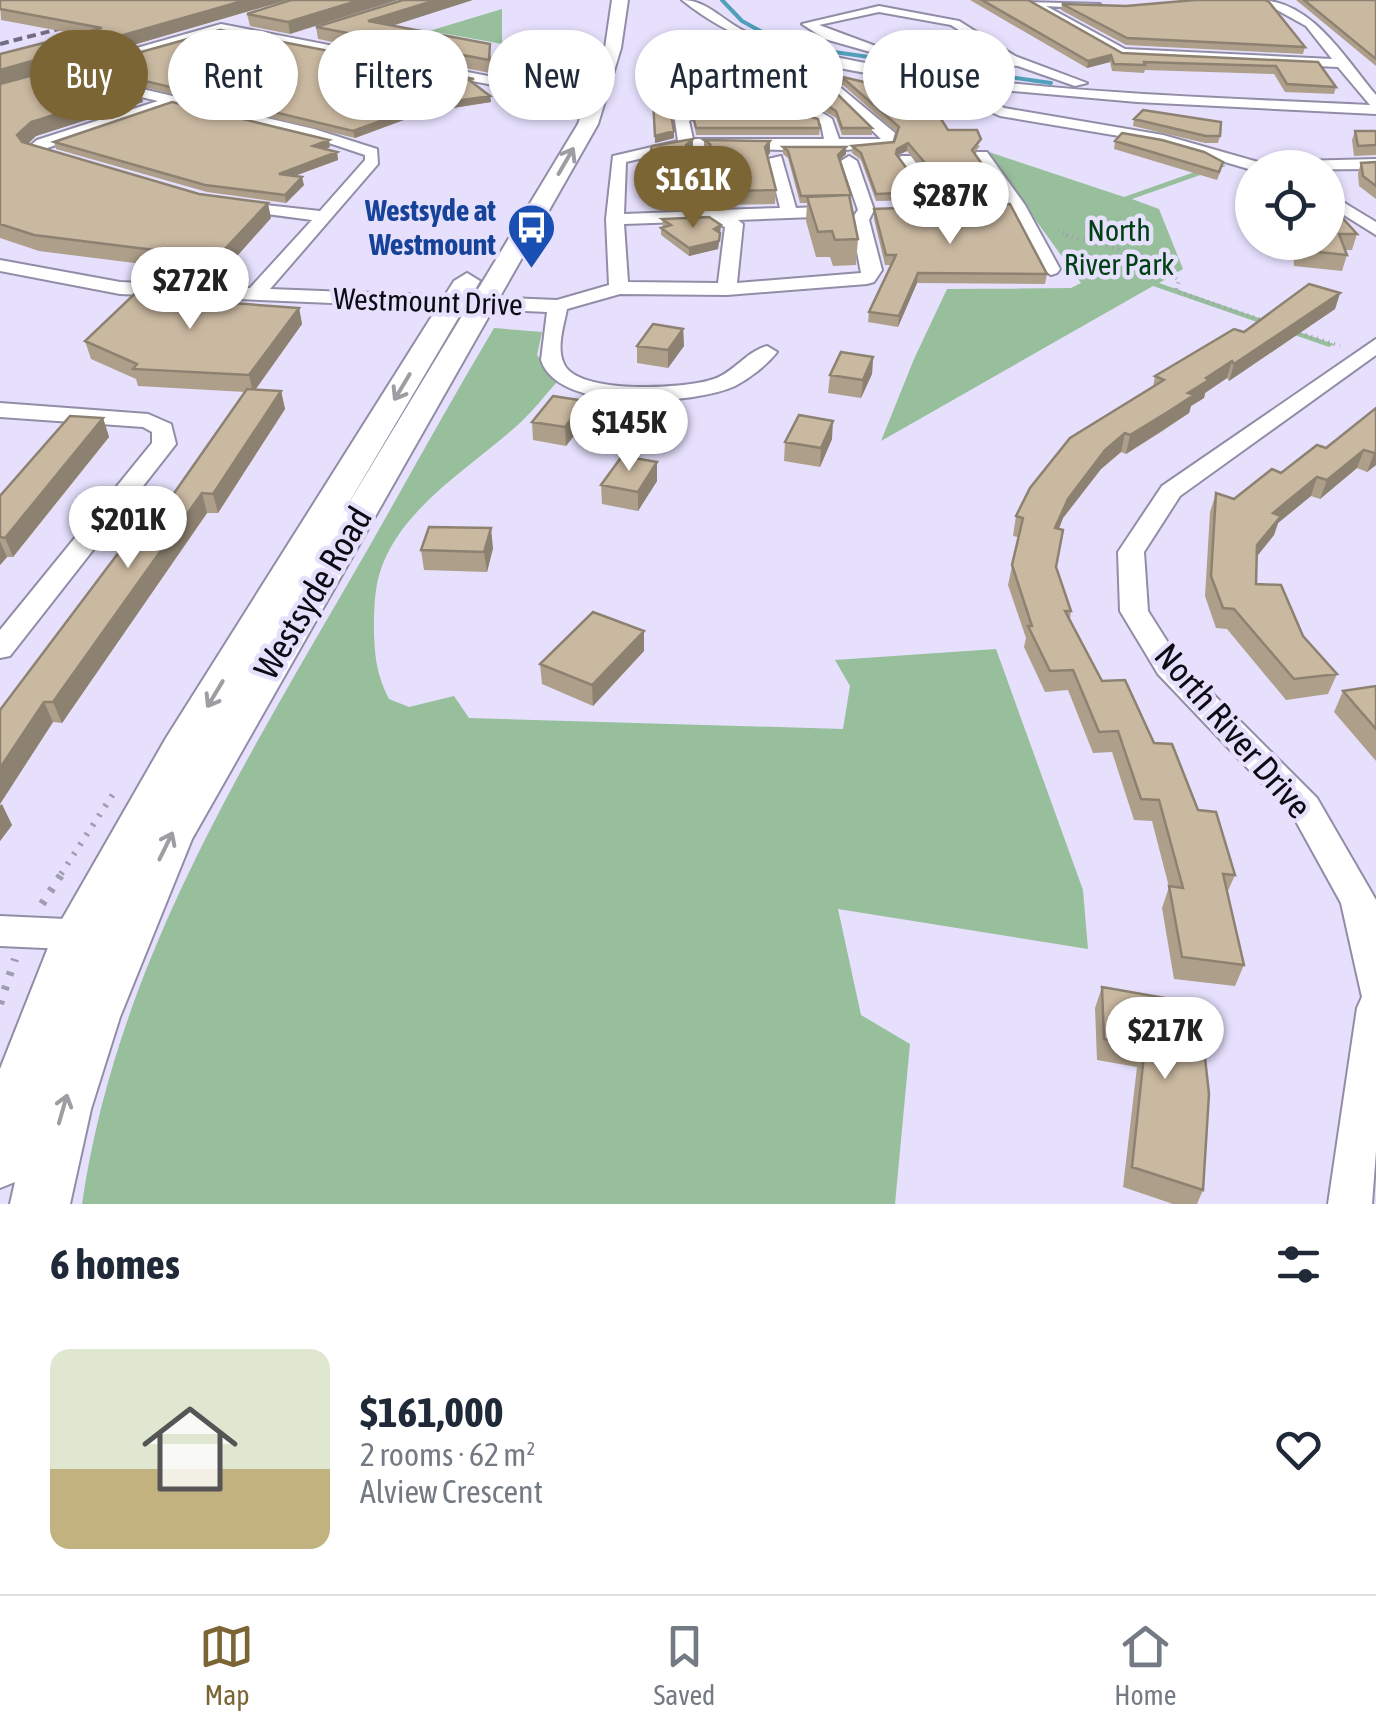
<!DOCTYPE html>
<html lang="en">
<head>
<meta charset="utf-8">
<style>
	:root { --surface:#fff; --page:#f6f6f7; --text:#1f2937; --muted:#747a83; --line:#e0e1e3; --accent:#7c6535 }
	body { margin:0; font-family:"Asap Condensed",sans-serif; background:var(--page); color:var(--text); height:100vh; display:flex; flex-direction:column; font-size:38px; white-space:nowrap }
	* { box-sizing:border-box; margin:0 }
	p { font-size:32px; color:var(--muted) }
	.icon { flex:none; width:55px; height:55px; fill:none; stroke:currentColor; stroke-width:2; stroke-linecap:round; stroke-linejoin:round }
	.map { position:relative; height:1204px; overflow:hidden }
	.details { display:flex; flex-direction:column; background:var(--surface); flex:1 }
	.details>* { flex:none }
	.top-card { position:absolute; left:30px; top:30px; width:1318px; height:90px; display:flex; gap:20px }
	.buttons { position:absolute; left:1235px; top:150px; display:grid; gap:20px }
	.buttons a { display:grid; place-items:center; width:110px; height:110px; border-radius:50%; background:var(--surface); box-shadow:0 2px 8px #0004; font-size:50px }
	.price { position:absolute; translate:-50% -85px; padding:0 22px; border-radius:35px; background:#fff; color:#222; font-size:32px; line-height:65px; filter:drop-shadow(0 2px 5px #0008) }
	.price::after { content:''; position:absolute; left:50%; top:60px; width:30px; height:22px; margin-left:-15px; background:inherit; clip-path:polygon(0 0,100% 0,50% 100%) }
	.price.active { background:var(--accent); color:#fff }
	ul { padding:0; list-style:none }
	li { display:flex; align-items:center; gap:30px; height:250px; padding:0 50px }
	li span { display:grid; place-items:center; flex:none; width:280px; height:200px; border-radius:20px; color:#555 }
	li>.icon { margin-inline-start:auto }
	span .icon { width:120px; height:120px; fill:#fffc; stroke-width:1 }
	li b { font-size:42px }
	h2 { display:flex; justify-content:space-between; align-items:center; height:120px; padding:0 50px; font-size:42px }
	.tag { padding:0 35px; border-radius:45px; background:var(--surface); box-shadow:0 2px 8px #0004; font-size:35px; line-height:90px }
	.tag.active { background:var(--accent); color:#fff }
	.dock { display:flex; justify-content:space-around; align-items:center; height:140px; border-top:2px solid var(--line); background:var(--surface); font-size:28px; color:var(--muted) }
	.dock a { display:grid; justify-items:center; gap:5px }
	.dock .active { color:var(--accent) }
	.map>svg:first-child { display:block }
</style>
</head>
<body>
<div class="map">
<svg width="1376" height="1204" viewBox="0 0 1376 1204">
	<rect width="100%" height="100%" fill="#e6e0fd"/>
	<path fill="#97bf9b" d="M502,9V44L431,31L366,50Z
		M986,151L1124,197L1220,163L1226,166L1132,199L1159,209L1183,269L1159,283L1334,344L1329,347L1153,286L881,441L914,359L947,289L1071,288L1081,283Z
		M494,328L542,332L537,355L557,382C545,395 534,410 521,422C474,466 401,506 380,572C374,591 374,613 374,633C375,659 377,675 389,699L409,707L454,696L469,718L843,729L850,686L835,660L996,649L1083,890L1088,949L838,909L861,1015L910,1044L895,1204H82C115,977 230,787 343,592C394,505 442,415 494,328Z"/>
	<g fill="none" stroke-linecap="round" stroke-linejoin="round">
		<path stroke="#509fbb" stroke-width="4" d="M722,0L742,21L771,37L820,50L1051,83"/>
		<defs>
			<path id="minor" d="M682,0C709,0 725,24 749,33C785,47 823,55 860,62C1028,93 1199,97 1370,105L1338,67L1122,57L1024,2L1100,4L1096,9L1046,6L1125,49L1332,59L1306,26L1259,0C1312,0 1346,60 1376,95V114L1137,102L991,89L987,96L1004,108L1163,135L1258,162L1376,159V169L1252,170L1161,143L1000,116L978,106L973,96L978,88C878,76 763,66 682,0Z
				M879,6L959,21L1015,56L1087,83L1075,86L1018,66L881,55L825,39L802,24ZM879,12L951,25L1000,57L881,48L819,25Z
				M221,24L493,77L602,80L609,84L602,88L493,85L221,32L0,95V87Z
				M104,80L314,129L377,149L378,164L270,289L557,300L609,285L606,219L613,156L678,141L675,120C702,94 803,96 832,119L839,139H881L836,95L834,92L841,88L895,133L891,146L833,151L686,148L626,162L624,214L703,211L690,158L698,153L706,158L720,210L780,208L768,159L781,156L796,208L841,206L849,211L841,216L738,220L743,224L737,283L861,273L851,220L858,210L841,161L849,156L857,161L874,210L869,220L882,270L874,282L867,284L727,295L620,294L567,309C564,325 556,348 564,364C578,395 686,389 714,379C734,372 747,351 767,346L777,352C767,365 750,378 735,386C694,405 557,413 541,360L547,312L120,294L0,271V260L120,282L250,288L312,220L236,210L228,205L230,201L320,211L365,160V155L305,135L175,105L44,149L68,159V165H58L28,153L25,150L37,140L158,101L99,87V81ZM724,112H785L813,118L821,124L824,139H693L689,121L698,116ZM710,221L725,227L718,283L628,282L624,224Z
				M977,152H987L1025,205L1060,269L1057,273L1051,275L1042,269L1009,205L974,155Z
				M901,156H911L949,207L947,211H935L898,159Z
				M1328,193L1376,222V235L1328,205Z
				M1376,339V355L1180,496L1144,552L1148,611L1179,660L1317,798L1376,900V1151L1372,1204H1328L1357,1008L1362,997L1341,903L1293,816L1158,674L1120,611L1118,552L1162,486Z
				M0,403L148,414L171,424L176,444L10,656L0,658V630L152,443V432L143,427L0,417Z
				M0,916L88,920L101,924L106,935L101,946L88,950L0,946Z"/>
			<path id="major" d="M612,0H628L621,48L598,124L192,839L120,1017L91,1109L70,1204H10L15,1182L0,1188V1069L53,935L166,738L454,281L467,273L480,281L338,521L578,124L605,48Z"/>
		</defs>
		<use href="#minor" stroke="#928da7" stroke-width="4"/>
		<use href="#major" stroke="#928da7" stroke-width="4"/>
		<path stroke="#a09cb2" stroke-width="2.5" stroke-dasharray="1 4" stroke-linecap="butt" d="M1058,231L1072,237"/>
		<path stroke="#a09cb2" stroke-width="4" stroke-dasharray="1 5" stroke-linecap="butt" d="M1066,235L1150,258L1179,280L1176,291L1265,321
			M1294,331L1340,346"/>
		<path stroke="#a09cb2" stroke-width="6" stroke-dasharray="2.5 9" stroke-linecap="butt" d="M61,874L117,788"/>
		<path stroke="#a09cb2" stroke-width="8" stroke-dasharray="4 11" stroke-linecap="butt" d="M42,904L63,872
			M0,1004L15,959"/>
		<use href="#minor" fill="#fff" fill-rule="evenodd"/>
		<use href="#major" fill="#fff" fill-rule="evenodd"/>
		<path stroke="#726e81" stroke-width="4" stroke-dasharray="9 5" stroke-linecap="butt" d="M0,44L82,23"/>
	</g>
	<path fill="#ae9f8a" d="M0,0H287L0,84L76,34L1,20Z
		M291,0L290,34L250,26L247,14Z
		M970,0H1028L1122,53L1318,62L1336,87L1334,94L1285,92L1274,74L1145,70L1144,73L1112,71L1110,62L1087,68Z
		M1296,0H1376V66Z
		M1062,4L1305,47L1303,54L1126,45L1061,10Z
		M393,26L491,56L490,73L318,39L316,27Z
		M87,67L474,84L490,96L491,102L408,115L409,118L355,138L89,74Z
		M821,72L903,91L948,130L980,146L974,153L1000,189L999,196L948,198L907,151L897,155L924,192L923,200L876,201L861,160L852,153V146L894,142L897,133L843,85L832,89L872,128V135H842L836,118L819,108L753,97L706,102L686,108L672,120L674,138L655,143L652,81L776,85Z
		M0,84L140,88L143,102L36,136L28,144L271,218L213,283L170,281L166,267L39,251L0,238Z
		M693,116L820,128L819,135H696Z
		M1134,119L1220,136L1218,143H1205L1133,126Z
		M1355,131H1376V155L1354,156L1352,140Z
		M704,140L770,141V153L767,157L776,190L775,204L722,205L710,157L704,152Z
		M1115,141L1221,170L1217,180L1114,149Z
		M54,142L330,147L325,149L337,152L338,160L294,176L304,185L286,203L207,192L56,149Z
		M783,147L846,154L840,160L851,195V202L858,239L856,265L833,266L830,257H816L806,221L807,203H800L788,158L783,154Z
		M693,152L689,156L698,191V205H688V208L659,209L657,186H651L649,177L648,164Z
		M1376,162V199L1359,186L1358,173L1361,163Z
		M1328,206L1357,234L1352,250H1345L1347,255L1342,271L1294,266L1293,250L1287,242H1328Z
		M874,209L1047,274L1045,284L917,283L898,327L868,322L869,312L892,265H885L874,219Z
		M662,219L721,225L718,249L689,256L661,235V228L663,227Z
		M191,284L195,300L299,308L302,324L255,390L281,391L285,409L218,513H207L62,723L53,722L0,804L12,825L0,841V710L170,499L245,392L138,386L136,379L91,359L85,341Z
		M1340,293L1335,309L1229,381L1227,378L1205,393L1204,398L1191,406L1189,413L1161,432L1126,454L1121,452L1101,469L1063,518L1059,529L1056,567L1071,611L1070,619L1102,681L1154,743L1198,810L1235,875L1227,893L1244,965L1235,986L1174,979L1162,908L1169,887L1152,821L1134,820L1112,752L1093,753L1068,690L1045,692L1024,647L1026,638L1008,585L1018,537L1013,536L1016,516L1153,387L1155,376L1244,332Z
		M683,329L684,346L668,368L637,363V346Z
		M873,357L872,374L861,398L828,393L830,375Z
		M585,401L586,420L566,446L533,440L532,422Z
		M1376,408V465L1367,472L1357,468L1320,499L1311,496L1278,523L1274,535L1256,557V584L1337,674L1328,694L1286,700L1227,629L1216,628L1205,596L1210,512L1216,493L1234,499L1326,448Z
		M103,418L109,437L13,557H7L0,565V496Z
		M832,439L820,467L784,461L785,442Z
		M657,481L638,511L602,504L601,485Z
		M493,548L487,572L424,570L421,550Z
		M644,651L593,706L542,684L540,664Z
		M1376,686V761L1334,712L1343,691Z
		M1102,987L1199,1004L1203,1190L1197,1204H1173L1123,1187L1137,1067L1097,1060L1095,1008Z"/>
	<path fill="#8d8271" d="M246,0H287L0,84V70Z
		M360,0H398L290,34L288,22Z
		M436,0H473L370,33L368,21Z
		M1111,55L1110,62L1087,68L1088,61Z
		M844,79L843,85L832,89L833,82Z
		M140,88L143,102L36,136L21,150L17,135L31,122Z
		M753,91V97L706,102L686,108L671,121V114L686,102L706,95Z
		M490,96L491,102L408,115L409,118L355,138L353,131L401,109Z
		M674,131V138L655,143V136Z
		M693,139V152L686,159V145Z
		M329,140L330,147L315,153L313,146Z
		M770,141V153L764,160L765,147Z
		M908,143L907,151L896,156L897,149Z
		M846,147V154L837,162L838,155Z
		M337,152L338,160L281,181L279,174Z
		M302,177L304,185L286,203L285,195Z
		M268,203L271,218L213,283L209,266Z
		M721,225L718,249L689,256V248Z
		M918,273L917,283L898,327L899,316Z
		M191,284L195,301L177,299Z
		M1340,293L1335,309L1229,381L1234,364Z
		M299,308L302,324L253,393L249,375Z
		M683,329L684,346L668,368V350Z
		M873,357L872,374L861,398L863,380Z
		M1232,361L1227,378L1205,393L1204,398L1191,406L1189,413L1126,454L1130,435L1206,378Z
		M281,391L285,409L218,513L213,494Z
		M585,401L586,420L566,446L565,427Z
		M103,418L109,437L13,557L5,538Z
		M833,421L832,439L820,467L821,448Z
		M1125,433L1121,452L1101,469L1063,518L1051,548L1055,528L1068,499L1105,450Z
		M1364,450L1357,468L1320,499L1327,480Z
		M1376,452V465L1367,472L1374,453Z
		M657,462V481L638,511V492Z
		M1317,477L1311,496L1278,523L1274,535L1250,565L1257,545L1273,513Z
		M202,493L207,513L62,723L53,702Z
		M491,528L493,548L487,572L484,552Z
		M0,541L7,557L0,565Z
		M644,631V651L593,706L592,685Z
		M44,702L53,722L0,804V768Z
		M2,804L12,825L0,841V806Z"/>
	<path fill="#cab9a1" stroke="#8d8271" stroke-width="2.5" d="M0,0H246L0,70V54L102,28L0,9Z
		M291,0H360L288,22L247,14Z
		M403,0H436L368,21L490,44L489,60L316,27Z
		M982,0H1028L1122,53L1318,62L1336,87L1287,84L1276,66L1144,62L1145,65L1114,64L1111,55L1088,61Z
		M1195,0H1265L1269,2L1305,47L1127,38L1062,4L1126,6Z
		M1304,0H1376V59Z
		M220,30L474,79L469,80L490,96L401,109L408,111L353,131L87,67Z
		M56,69L140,88L31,122L17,135L22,142L199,194L268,203L209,266L166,264L178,253L34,235L0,224V84Z
		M821,72L903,91L917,98L924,109L941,119L948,130H977L981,139L972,150L1000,189L949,191L908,143L897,149L896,154L924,192L876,194L861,153L852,146L894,142L899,127L844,79L833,82L831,88L872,128H842L836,111L820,101L753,91L706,95L686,102L671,114L674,131L655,136L652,81L772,78L776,85Z
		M172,102L329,140L313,146L337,152L279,174L302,177L285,195L205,185L54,142Z
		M724,109H785L818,119L820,128H696L693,116Z
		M1143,110L1221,122L1220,136H1206L1134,119Z
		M1355,131H1376V145L1358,146Z
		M1122,133L1162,140L1204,152L1223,162L1219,172L1115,141Z
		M693,139L686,145L698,191H685L688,193L659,195L657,172H651L648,164L652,146Z
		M704,140L770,141L765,147L776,190L723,191L710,144Z
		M783,147H846L838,155L851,195L801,196L788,151Z
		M1376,162V186L1363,176L1361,163Z
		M849,195L858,239L835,240L832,231L818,232L807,197Z
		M1010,204L1047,274L918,273L899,316L869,312L896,255H886L874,209Z
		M1328,206L1337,212L1357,234H1339L1347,255L1299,250L1298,242H1328Z
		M709,217L721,225L714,229L720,233L719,241L689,248L661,228L671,225L662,219Z
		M146,283L191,284L177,299L299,308L249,375L133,369L137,364L85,341Z
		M1309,284L1340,293L1234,364L1232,361L1206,378L1209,380L1188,393L1194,395L1166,413L1130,435L1125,433L1105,450L1068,499L1055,528L1063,530L1056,567L1071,611H1065L1102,681L1125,680L1154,743L1172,744L1198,810L1216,812L1235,875L1223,874L1244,965L1182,957L1169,886L1183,888L1159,800L1141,799L1118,731L1099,732L1073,670L1050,671L1028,626H1032L1012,565L1023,518L1016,516L1030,488L1070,438L1164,380L1155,376L1234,329L1244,332Z
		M653,324L683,329L668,350L637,346Z
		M841,352L873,357L863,380L830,375Z
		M247,389L281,391L213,494L202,493L53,702H44L0,768V710L159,499H170Z
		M553,396L585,401L565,427L532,422Z
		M1376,408V452L1374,453L1364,450L1327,480L1317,477L1273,513L1281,516L1257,545L1256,584L1281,585L1303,636L1337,674L1294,679L1234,609L1223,608L1211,576L1216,493L1234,499L1272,469L1281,473L1317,445L1326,448Z
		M799,415L833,421L821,448L785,442Z
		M70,416L103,418L5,538L0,537V496Z
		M622,456L657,462L638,492L601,485Z
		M429,527L491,528L484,552L421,550Z
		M593,612L644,631L592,685L540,664Z
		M1376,686V729L1343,691Z
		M1102,987L1199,1004L1209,1094L1203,1190L1132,1167L1145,1046L1104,1039Z"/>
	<defs><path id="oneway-shaft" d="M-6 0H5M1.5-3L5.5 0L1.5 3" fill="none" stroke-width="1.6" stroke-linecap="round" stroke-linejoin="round" transform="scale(2.5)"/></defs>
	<g stroke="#9e9da1">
		<use href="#oneway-shaft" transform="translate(566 161) rotate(-60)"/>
		<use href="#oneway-shaft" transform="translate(402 387) rotate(121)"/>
		<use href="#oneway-shaft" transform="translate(215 694) rotate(121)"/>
		<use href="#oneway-shaft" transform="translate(166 846) rotate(-64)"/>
		<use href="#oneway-shaft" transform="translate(63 1109) rotate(-74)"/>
	</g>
	<defs>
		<symbol id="bus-pin" viewBox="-11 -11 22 30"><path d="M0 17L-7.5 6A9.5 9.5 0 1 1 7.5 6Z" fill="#1a4fb4" stroke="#e6e0fd"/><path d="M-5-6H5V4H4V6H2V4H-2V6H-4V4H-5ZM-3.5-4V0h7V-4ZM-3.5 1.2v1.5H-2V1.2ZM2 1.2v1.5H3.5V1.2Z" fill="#fff"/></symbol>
	</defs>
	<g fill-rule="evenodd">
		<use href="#bus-pin" x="504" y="200" width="55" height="75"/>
	</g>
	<g text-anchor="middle" stroke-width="9" stroke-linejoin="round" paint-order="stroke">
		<g font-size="30" font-weight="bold" fill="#164399" stroke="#e6e0fd" text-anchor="end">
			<text x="496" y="221">Westsyde at<tspan x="496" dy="34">Westmount</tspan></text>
		</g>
		<g font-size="30" fill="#004014" stroke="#e6e0fd">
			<text x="1119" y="241">North<tspan x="1119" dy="34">River Park</tspan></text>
		</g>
		<g font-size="30" fill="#0c0a13" stroke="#e6e0fd">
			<text transform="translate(428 302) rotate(2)" y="10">Westmount Drive</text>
		</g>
		<g font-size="35" fill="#0c0a13" stroke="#e6e0fd">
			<text transform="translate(313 593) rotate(-59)" y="12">Westsyde Road</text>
			<text transform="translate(1233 731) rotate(49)" y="12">North River Drive</text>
		</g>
	</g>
</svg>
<div class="buttons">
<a><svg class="icon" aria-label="locate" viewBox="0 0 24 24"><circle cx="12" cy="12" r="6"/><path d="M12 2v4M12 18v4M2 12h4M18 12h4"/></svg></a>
</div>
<b class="price active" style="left:693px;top:231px">$161K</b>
<b class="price" style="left:950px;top:247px">$287K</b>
<b class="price" style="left:190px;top:332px">$272K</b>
<b class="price" style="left:629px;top:474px">$145K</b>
<b class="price" style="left:128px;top:571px">$201K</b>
<b class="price" style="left:1165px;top:1082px">$217K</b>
<div class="top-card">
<a class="tag active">Buy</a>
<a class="tag">Rent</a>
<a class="tag">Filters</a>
<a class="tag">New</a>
<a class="tag">Apartment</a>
<a class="tag">House</a>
</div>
</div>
<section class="details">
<h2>6 homes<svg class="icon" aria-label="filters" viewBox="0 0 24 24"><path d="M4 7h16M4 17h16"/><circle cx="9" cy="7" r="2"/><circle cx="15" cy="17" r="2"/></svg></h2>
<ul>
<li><span style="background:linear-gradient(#dfe7d0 60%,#c2b280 0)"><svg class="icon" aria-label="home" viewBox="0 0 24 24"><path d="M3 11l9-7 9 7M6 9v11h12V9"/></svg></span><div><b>$161,000</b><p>2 rooms · 62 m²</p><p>Alview Crescent</p></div><svg class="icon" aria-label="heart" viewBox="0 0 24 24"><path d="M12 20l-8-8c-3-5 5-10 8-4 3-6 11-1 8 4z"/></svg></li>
</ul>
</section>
<nav class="dock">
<a class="active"><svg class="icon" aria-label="map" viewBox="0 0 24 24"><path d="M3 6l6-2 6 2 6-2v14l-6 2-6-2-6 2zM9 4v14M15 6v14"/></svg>Map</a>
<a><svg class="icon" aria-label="saved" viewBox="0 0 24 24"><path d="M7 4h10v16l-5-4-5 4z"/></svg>Saved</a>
<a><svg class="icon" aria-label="home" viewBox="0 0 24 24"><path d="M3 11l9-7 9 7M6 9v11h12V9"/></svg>Home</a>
</nav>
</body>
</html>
